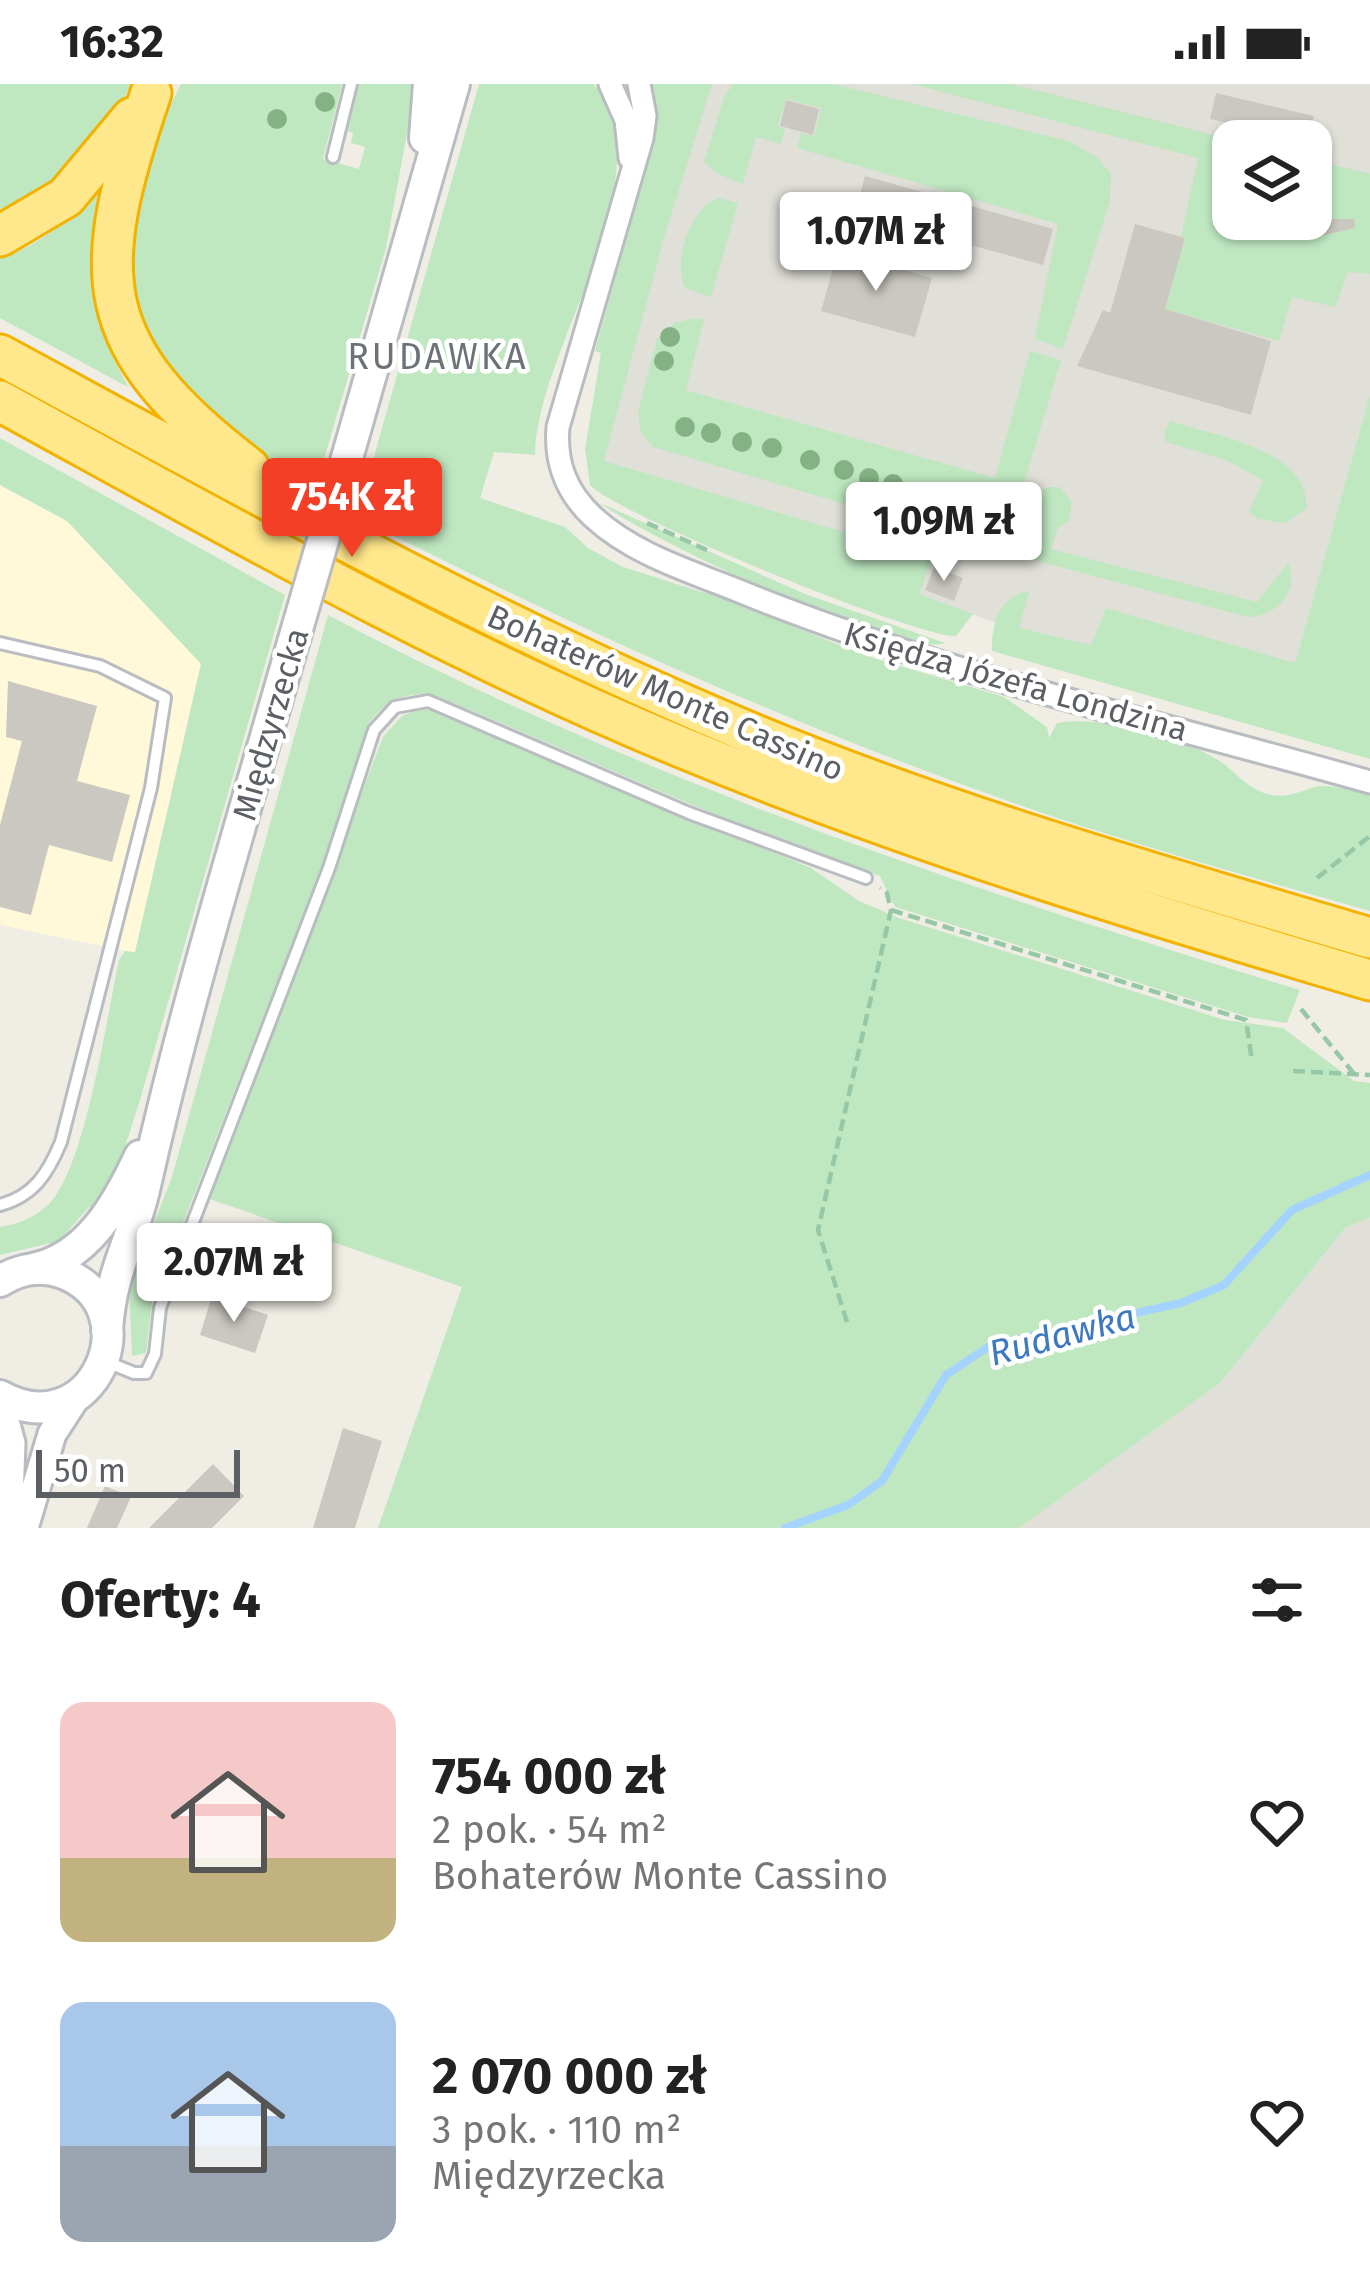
<!DOCTYPE html>
<html lang="pl">
<head>
<meta charset="utf-8">
<style>
	:root { --surface:#fff; --page:#f2f2f2; --text:#222; --muted:#767676; --accent:#f33f26 }
	body { margin:0; font-family:"Fira Sans",sans-serif; background:var(--page); color:var(--text); height:100vh; display:flex; flex-direction:column; font-size:45px; white-space:nowrap }
	* { box-sizing:border-box; margin:0 }
	p { font-size:39px; color:var(--muted) }
	.icon { flex:none; width:66px; height:66px; fill:none; stroke:currentColor; stroke-width:2; stroke-linecap:round; stroke-linejoin:round }
	.map { position:relative; height:1444px; overflow:hidden }
	.drawer { display:flex; flex-direction:column; background:var(--surface); flex:1 }
	.drawer>* { flex:none }
	.tools { position:absolute; left:1212px; top:36px; display:grid; gap:24px }
	.tools a { display:grid; place-items:center; width:120px; height:120px; border-radius:24px; background:var(--surface); box-shadow:0 3px 9px #0004; font-size:60px }
	.scale { position:absolute; left:36px; bottom:30px; width:204px; box-sizing:border-box; padding-left:12px; border:6px solid #5c6065; border-top:0; font-size:33px; line-height:42px; white-space:nowrap; color:#5c6065; -webkit-text-stroke:9px #fff; paint-order:stroke }
	.price { position:absolute; translate:-50% -102px; padding:0 27px; border-radius:12px; background:#fff; color:#222; font-size:39px; line-height:78px; filter:drop-shadow(0 3px 6px #0008) }
	.price::after { content:''; position:absolute; left:50%; top:72px; width:36px; height:27px; margin-left:-18px; background:inherit; clip-path:polygon(0 0,100% 0,50% 100%) }
	.price.on { background:var(--accent); color:#fff }
	ul { padding:0; list-style:none }
	li { display:flex; align-items:center; gap:36px; height:300px; padding:0 60px }
	li span { display:grid; place-items:center; flex:none; width:336px; height:240px; border-radius:24px; color:#555 }
	li>.icon { margin-inline-start:auto }
	span .icon { width:144px; height:144px; fill:#fffc; stroke-width:1 }
	li b { font-size:51px }
	h2 { display:flex; justify-content:space-between; align-items:center; height:144px; padding:0 60px; font-size:51px }
	.status { display:flex; justify-content:space-between; align-items:center; height:84px; padding:0 60px; background:var(--surface); direction:ltr }
	.status svg { height:33px; fill:currentColor }
	.map>svg:first-child { display:block }
</style>
</head>
<body>
<div class="status"><b>16:32</b><svg viewBox="0 0 49 12"><path d="M0 12V9h3v3zM5 12V6h3v6zM10 12V3h3v9zM15 12V0h3v12zM26 1h20v11H26zM47 4h2v5h-2z"/></svg></div>
<div class="map">
<svg width="1370" height="1444" viewBox="0 0 1370 1444">
	<rect width="100%" height="100%" fill="#efede4"/>
	<path fill="#fff8d9" d="M0,401L67,437L201,579L135,869L0,841Z"/>
	<path fill="#e0dfd8" fill-rule="evenodd" d="M700,0H1370V310L1287,608L996,539L592,391ZM1233,57H1311V135H1233Z
		M1370,1133V1444H1019L1221,1298L1345,1144Z"/>
	<path fill="#bfe8c1" d="M0,0H132C100,59 58,101 0,136Z
		M181,0H342L323,75L359,85L365,63L351,59L353,49L348,47L359,0H416L386,164L314,409C136,292 77,202 181,0Z
		M479,0H594C669,97 536,264 535,371L494,368L480,414L565,443L588,464L623,483L724,515L867,572L1004,613L1047,643L1049,654L1057,639C1101,631 1179,652 1218,676C1237,688 1246,705 1271,711C1289,714 1301,707 1315,703C1328,699 1356,708 1370,711V827C1245,791 1119,757 997,713C777,635 565,539 357,433Z
		M648,0H712L664,154L604,377L932,474L919,510L973,530L956,552C918,554 616,430 590,401L585,365L601,269L595,267L653,58Z
		M733,0H833L1069,57L1098,74L1111,90L1110,117L1063,265L1035,255L1058,140L797,64L801,49L814,52L821,24L786,15L778,42L785,45L781,60L756,53L743,100L718,90L704,78L724,13Z
		M911,0H1011L1238,57H1233V135H1311V75L1370,90V190L1348,188L1335,223L1292,213L1279,257L1165,225L1185,155L1181,153L1198,74Z
		M107,92C107,105 97,121 95,137C84,198 101,249 128,303L0,234V175C47,157 76,132 107,92Z
		M719,114L738,119L711,213L685,204C672,178 690,123 719,114Z
		M695,234L704,236L686,306L995,394L1030,267L1061,276L1007,456L993,464L653,363L641,348L638,328L657,255L674,239Z
		M1370,310V675L992,567C991,540 1000,512 1029,507L1019,544L1091,561L1106,524L1295,579Z
		M1170,337C1214,352 1311,365 1306,425L1285,439L1258,435L1249,428L1263,396L1226,376L1166,358L1164,349Z
		M0,354L285,511L140,1016L123,1069L96,1125L89,1123L59,1157L0,1171V1143C19,1140 36,1133 50,1119C86,1080 107,932 119,876L125,867L135,868L201,580L67,437L0,401Z
		M1049,403H1060L1072,418L1069,437L1058,444L1051,465L1257,518L1288,479C1300,507 1276,533 1248,533L1030,475C1019,456 1033,427 1040,407Z
		M600,419L805,510L945,559C898,575 645,453 600,419Z
		M328,531C638,695 966,805 1300,906L1287,939L1248,933L895,823L880,792C724,741 584,671 432,611C403,608 385,617 368,640L322,783L152,1218L146,1269L132,1272L129,1202L172,1093Z
		M417,626H434L811,784L859,817L899,834L1225,936L1283,944L1354,997L1370,999V1133L1345,1144L1221,1298L1019,1444H378L462,1203L207,1114L383,653L402,632Z"/>
	<g fill="none" stroke-linecap="round" stroke-linejoin="round">
		<path stroke="#a4d3ff" stroke-width="8" d="M785,1444L848,1421L882,1397L946,1291L991,1261L1181,1219L1224,1201L1292,1126L1370,1091"/>
	</g>
	<path fill="#cac8c1" d="M1216,9L1314,32L1308,57L1210,35Z
		M786,16L819,25L813,51L780,42Z
		M865,92L1053,145L1043,181L855,129Z
		M1251,135H1354L1355,144L1302,156L1251,139Z
		M1135,140L1185,154L1165,225L1271,257L1251,331L1077,282L1103,226L1110,229Z
		M838,167L932,194L915,253L821,227Z
		M934,483L963,494L954,517L925,506Z
		M8,597L97,622L77,697L130,711L112,778L49,761L31,831L0,823V741L22,657L6,653Z
		M212,1212L268,1231L255,1269L200,1251Z
		M343,1344L382,1357L355,1444H313Z
		M213,1380L244,1412L212,1444H149Z
		M105,1402L131,1413L117,1444H87Z"/>
	<g fill="none" stroke-linecap="round" stroke-linejoin="round">
		<defs>
			<path id="service" d="M333,73L351,0
				M0,559L100,582L165,614L151,704L61,1058C48,1089 34,1112 0,1121
				M107,1278L134,1289H146L155,1270L160,1224L329,784L374,646L395,623L428,617L689,729L866,794"/>
			<path id="minor" d="M610,0L626,36L630,74
				M639,0L645,32L642,54L558,343C555,379 566,408 593,433C633,470 689,487 739,507C943,590 1158,638 1370,698"/>
			<path id="tertiary" d="M0,1319L11,1359L8,1444
				M24,1444L52,1350L76,1313"/>
			<path id="secondary" d="M425,54L429,0
				M347,374L454,0
				M33,1185C88,1174 118,1119 140,1072
				M0,1197C19,1185 41,1181 63,1189C154,1224 92,1364 0,1312
				M107,1246C111,1186 131,1160 144,1106C185,922 241,741 293,559"/>
			<path id="motorway" d="M151,9C89,191 88,261 249,384
				M0,152L66,113L132,34
				M0,271C246,404 489,540 748,648C949,732 1161,792 1370,854
				M0,317C223,439 445,566 681,663C905,756 1137,827 1370,896"/>
		</defs>
		<use href="#service" stroke="#b9bcc1" stroke-width="16"/>
		<use href="#minor" stroke="#b9bcc1" stroke-width="27"/>
		<use href="#tertiary" stroke="#b9bcc1" stroke-width="33"/>
		<use href="#secondary" stroke="#b9bdc3" stroke-width="36"/>
		<use href="#motorway" stroke="#f3b200" stroke-width="45"/>
		<path stroke="#96c7a7" stroke-width="4.5" stroke-dasharray="12 6" stroke-linecap="butt" d="M374,377L417,392
			M647,439L707,466
			M1317,794L1370,752
			M891,826L1246,936L1252,977
			M1301,925L1355,991
			M1293,987L1370,991
			M847,1238L818,1146L891,826L887,809L880,804"/>
		<use href="#service" stroke="#fff" stroke-width="10"/>
		<use href="#minor" stroke="#fff" stroke-width="21"/>
		<use href="#tertiary" stroke="#fff" stroke-width="27"/>
		<use href="#secondary" stroke="#fff" stroke-width="30"/>
		<use href="#motorway" stroke="#ffe78b" stroke-width="39"/>
		<defs>
			<path id="secondary-bridge" d="M293,559L347,374"/>
		</defs>
		<use href="#secondary-bridge" stroke="#b9bdc3" stroke-width="36" stroke-linecap="butt"/>
		<use href="#secondary-bridge" stroke="#fff" stroke-width="30"/>
	</g>
	<g fill="#85b284">
		<circle cx="325" cy="18" r="10"/>
		<circle cx="277" cy="35" r="10"/>
		<circle cx="670" cy="253" r="10"/>
		<circle cx="664" cy="277" r="10"/>
		<circle cx="685" cy="343" r="10"/>
		<circle cx="711" cy="349" r="10"/>
		<circle cx="742" cy="358" r="10"/>
		<circle cx="772" cy="364" r="10"/>
		<circle cx="810" cy="376" r="10"/>
		<circle cx="844" cy="386" r="10"/>
		<circle cx="869" cy="394" r="10"/>
		<circle cx="893" cy="400" r="10"/>
	</g>
	<g text-anchor="middle" stroke-width="9" stroke-linejoin="round" paint-order="stroke">
		<g font-size="33" fill="#5c6065" stroke="#fff">
			<text transform="translate(1016 597) rotate(16)" y="12">Księdza Józefa Londzina</text>
			<text transform="translate(666 608) rotate(24)" y="12">Bohaterów Monte Cassino</text>
			<text transform="translate(270 640) rotate(-74)" y="12">Międzyrzecka</text>
		</g>
		<g font-size="36" letter-spacing="3" fill="#6d7277" stroke="#fff">
			<text x="438" y="285">RUDAWKA</text>
		</g>
		<g font-size="36" font-style="italic" fill="#3d78c1" stroke="#fff">
			<text transform="translate(1062 1250) rotate(-15)" y="13">Rudawka</text>
		</g>
	</g>
</svg>
<div class="tools">
<a><svg class="icon" aria-label="layers" viewBox="0 0 24 24"><path d="M12 4l9 5-9 5-9-5zM3 14l9 5 9-5"/></svg></a>
</div>
<div class="scale">50 m</div>
<b class="price" style="left:876px;top:210px">1.07M zł</b>
<b class="price on" style="left:352px;top:476px">754K zł</b>
<b class="price" style="left:944px;top:500px">1.09M zł</b>
<b class="price" style="left:234px;top:1241px">2.07M zł</b>
</div>
<section class="drawer">
<h2>Oferty: 4<svg class="icon" aria-label="filters" viewBox="0 0 24 24"><path d="M4 7h16M4 17h16"/><circle cx="9" cy="7" r="2"/><circle cx="15" cy="17" r="2"/></svg></h2>
<ul>
<li><span style="background:linear-gradient(#f6c9c9 65%,#c2b280 0)"><svg class="icon" aria-label="home" viewBox="0 0 24 24"><path d="M3 11l9-7 9 7M6 9v11h12V9"/></svg></span><div><b>754 000 zł</b><p>2 pok. · 54 m²</p><p>Bohaterów Monte Cassino</p></div><svg class="icon" aria-label="heart" viewBox="0 0 24 24"><path d="M12 20l-8-8c-3-5 5-10 8-4 3-6 11-1 8 4z"/></svg></li>
<li><span style="background:linear-gradient(#a9c7e8 60%,#9aa5b1 0)"><svg class="icon" aria-label="home" viewBox="0 0 24 24"><path d="M3 11l9-7 9 7M6 9v11h12V9"/></svg></span><div><b>2 070 000 zł</b><p>3 pok. · 110 m²</p><p>Międzyrzecka</p></div><svg class="icon" aria-label="heart" viewBox="0 0 24 24"><path d="M12 20l-8-8c-3-5 5-10 8-4 3-6 11-1 8 4z"/></svg></li>
</ul>
</section>
</body>
</html>
